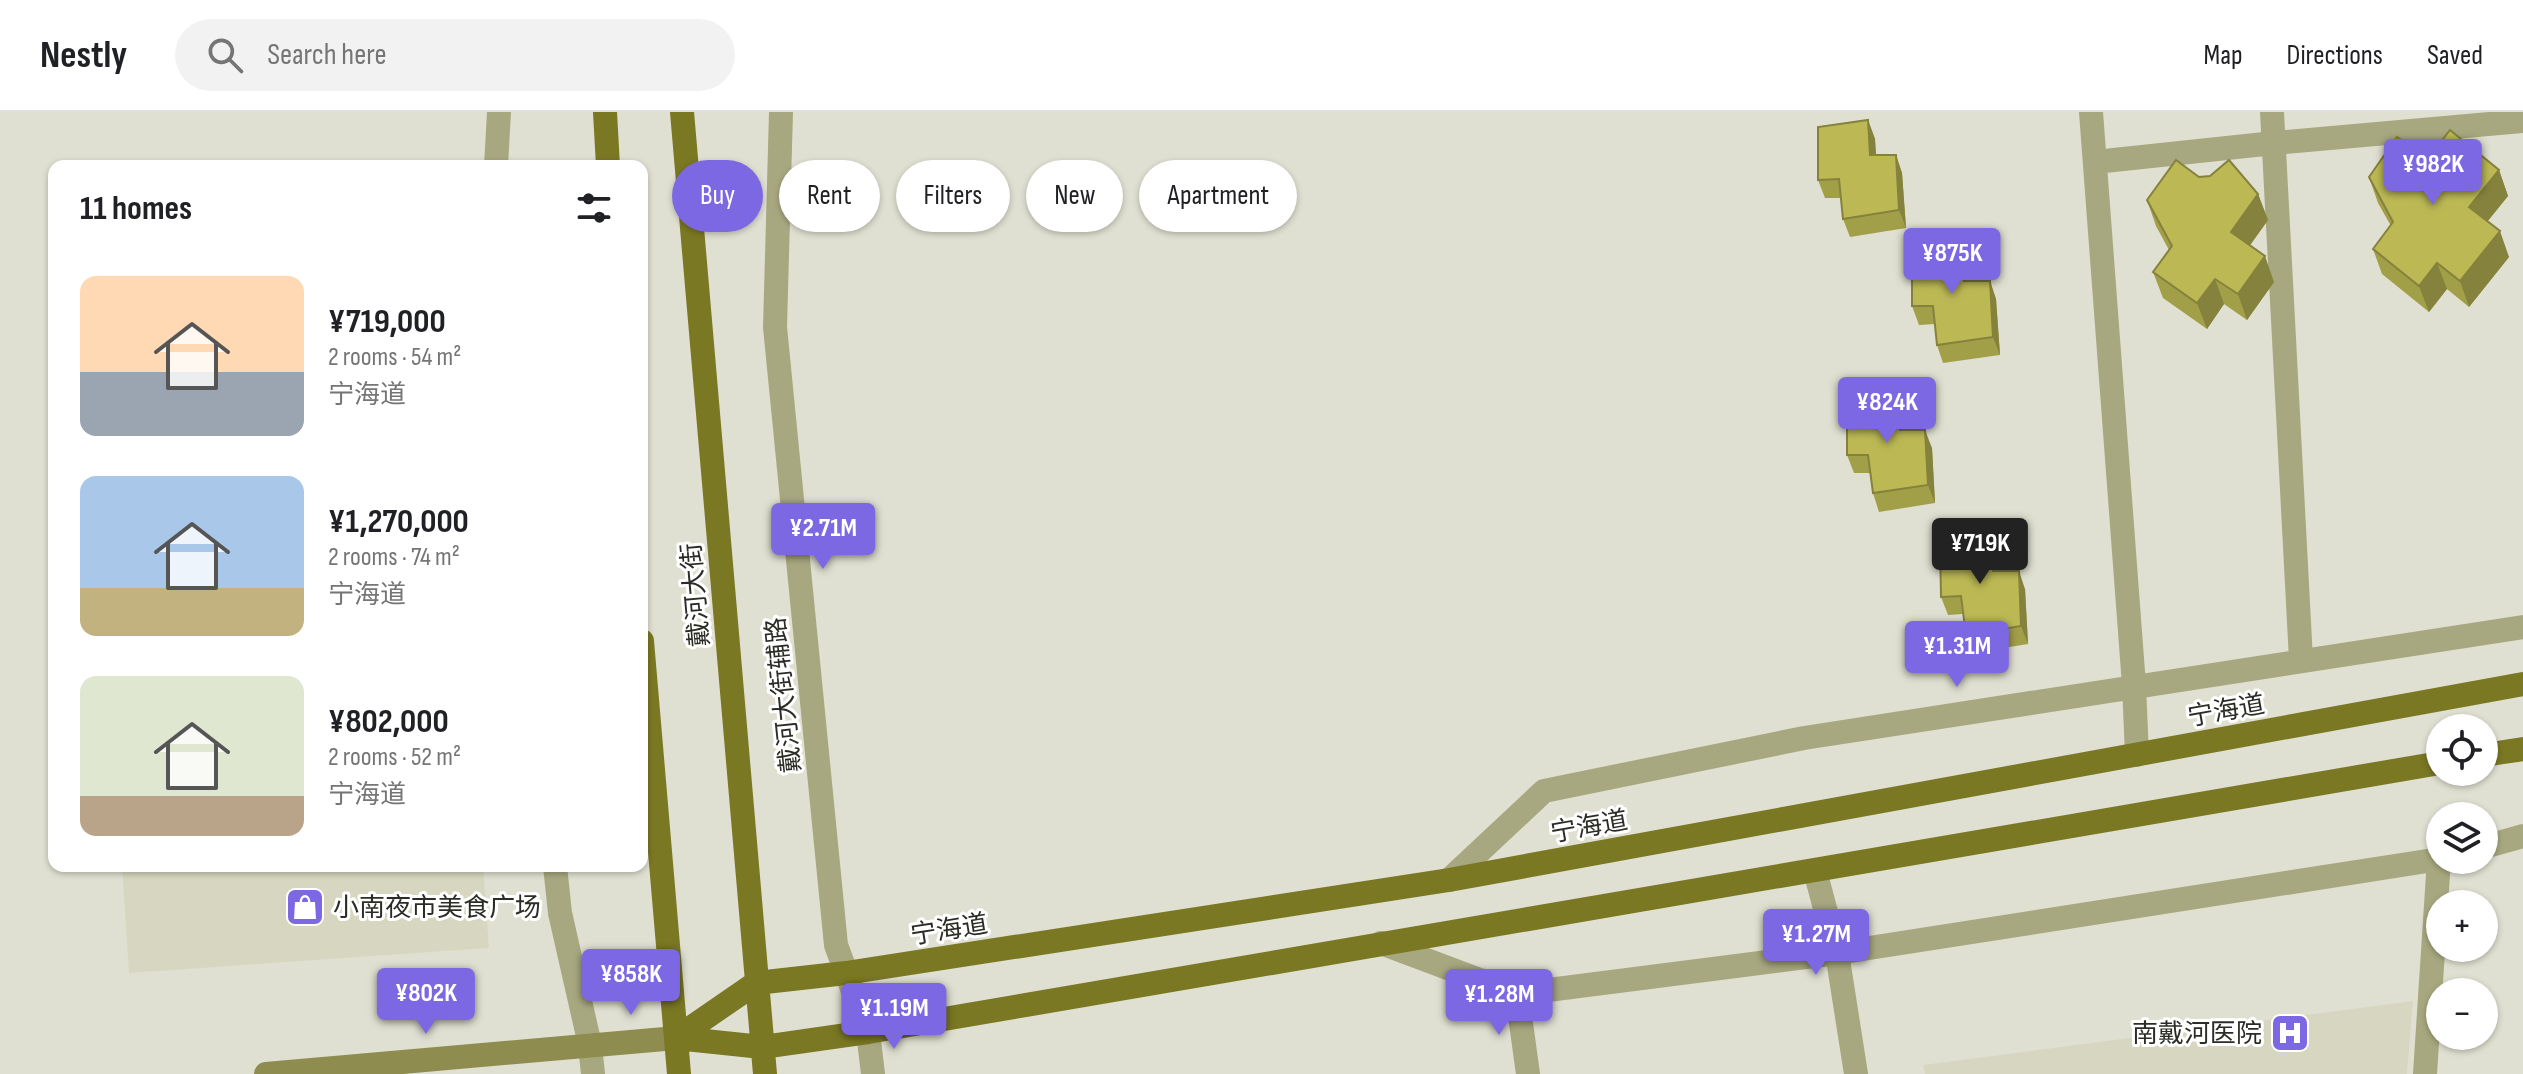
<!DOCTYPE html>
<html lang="en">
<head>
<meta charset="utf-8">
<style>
	:root { --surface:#fff; --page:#f2f2f2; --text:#202124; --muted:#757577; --line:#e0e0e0; --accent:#7d68e3 }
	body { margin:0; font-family:"Sofia Sans Condensed","Noto Sans SC",sans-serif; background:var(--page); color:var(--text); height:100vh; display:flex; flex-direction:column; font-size:30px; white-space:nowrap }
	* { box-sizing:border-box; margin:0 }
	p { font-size:26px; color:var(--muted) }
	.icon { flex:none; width:44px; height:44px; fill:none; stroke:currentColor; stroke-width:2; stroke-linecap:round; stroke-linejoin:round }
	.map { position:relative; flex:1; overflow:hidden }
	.panel { position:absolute; left:48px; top:48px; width:600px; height:712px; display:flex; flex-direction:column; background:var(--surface); border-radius:16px; box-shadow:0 2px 6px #0004 }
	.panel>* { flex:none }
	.banner { position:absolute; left:672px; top:48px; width:760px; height:72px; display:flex; gap:16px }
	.controls { position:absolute; left:2426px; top:602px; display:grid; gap:16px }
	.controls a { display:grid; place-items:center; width:72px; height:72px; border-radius:50%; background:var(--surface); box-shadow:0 2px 6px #0004; font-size:40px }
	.price { position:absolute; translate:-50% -68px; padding:0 18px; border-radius:8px; background:var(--accent); color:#fff; font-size:26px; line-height:52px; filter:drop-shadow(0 2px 4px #0008) }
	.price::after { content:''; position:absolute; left:50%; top:48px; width:24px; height:18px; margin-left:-12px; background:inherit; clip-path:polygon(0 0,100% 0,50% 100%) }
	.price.active { background:#222; color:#fff }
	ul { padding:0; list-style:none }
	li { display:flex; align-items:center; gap:24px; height:200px; padding:0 32px }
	li span { display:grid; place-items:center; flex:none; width:224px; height:160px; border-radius:16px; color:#555 }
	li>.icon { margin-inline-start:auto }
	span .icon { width:96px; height:96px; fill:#fffc; stroke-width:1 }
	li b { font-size:34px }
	h2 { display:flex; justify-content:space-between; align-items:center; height:96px; padding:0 32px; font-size:34px }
	.pill { padding:0 28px; border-radius:36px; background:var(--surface); box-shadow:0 2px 6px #0004; font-size:28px; line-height:72px }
	.pill.active { background:var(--accent); color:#fff }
	header { display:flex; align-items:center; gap:48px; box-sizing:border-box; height:112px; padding:0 40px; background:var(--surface); border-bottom:2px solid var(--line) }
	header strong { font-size:38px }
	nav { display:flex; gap:44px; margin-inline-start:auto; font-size:28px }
	.search { width:560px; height:72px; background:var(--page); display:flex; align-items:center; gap:20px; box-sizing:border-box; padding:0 28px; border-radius:44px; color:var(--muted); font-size:30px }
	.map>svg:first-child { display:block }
</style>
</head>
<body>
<header>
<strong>Nestly</strong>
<div class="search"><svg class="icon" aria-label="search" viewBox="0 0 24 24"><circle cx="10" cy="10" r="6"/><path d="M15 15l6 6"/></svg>Search here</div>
<nav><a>Map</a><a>Directions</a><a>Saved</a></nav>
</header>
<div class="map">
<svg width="2523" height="962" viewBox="0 0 2523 962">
	<rect width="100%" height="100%" fill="#e0e0d2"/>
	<path fill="#d7d7c1" d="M122,754H483L489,836L129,861Z
		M2413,889L2407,962H1925L1923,953Z"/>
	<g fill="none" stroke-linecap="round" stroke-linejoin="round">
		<path stroke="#a8a880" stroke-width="24" d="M781,0L775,215L836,833L868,920L873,962
			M2091,0L2134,573L2137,643
			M2272,0L2301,548
			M2095,50L2274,31L2523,9
			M496,54L499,0
			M2484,735L2523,724
			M555,754L560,801L590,933L593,962
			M1815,759L1837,841L1856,962
			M1449,768L1544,679L1804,626L2523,515
			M1381,831L1517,882L1837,841L2440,747
			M1517,882L1528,962
			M2425,962L2439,747"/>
		<path stroke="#8e8c4e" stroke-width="24" d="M266,962L676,926"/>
		<path stroke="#7b7823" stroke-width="24" d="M605,0L608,54
			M682,0L765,962
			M642,529L679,962
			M2484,643L2523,637
			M676,926L756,871L846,861L1449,768L2523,572
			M676,926L762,935L868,920L2440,651"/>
	</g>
	<path fill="#a29f49" d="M1868,8L1875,27L1876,43H1896L1902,61L1906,116L1850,125L1843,107L1841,86H1825L1818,68Z
		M2499,58L2508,84L2487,110L2509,145L2469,195L2447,177L2429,200L2382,162L2373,137L2391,114L2378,91L2369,65Z
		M2199,65L2258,82L2268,108L2250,133L2274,170L2247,208L2224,192L2207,217L2163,186L2153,160L2169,138L2156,114L2147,88Z
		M1962,135L1969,153L1970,169H1990L1996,187L2000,243L1943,251L1937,233L1935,212L1919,213L1912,194Z
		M1898,284L1904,302L1905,318L1932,336L1935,391L1879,400L1873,381L1870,361H1854L1847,343Z
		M1991,425L1998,443V459L2025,477L2028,532L1972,541L1966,523L1963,502L1948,503L1941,485Z"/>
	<path fill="#84823c" d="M1868,8L1875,27L1877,61L1870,43Z
		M1896,43L1902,61L1906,116L1899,98Z
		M2499,58L2508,84L2478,121L2469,95Z
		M2258,82L2268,108L2241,146L2231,120Z
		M2500,119L2509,145L2469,195L2460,169Z
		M1962,135L1969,153L1971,187L1964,169Z
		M2265,144L2274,170L2247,208L2238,182Z
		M2437,151L2447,177L2429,200L2419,174Z
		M2215,167L2224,192L2207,217L2197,191Z
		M1990,169L1996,187L2000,243L1993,225Z
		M1898,284L1904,302L1906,336L1900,318Z
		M1925,318L1932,336L1935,391L1928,373Z
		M1991,425L1998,443L1999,477L1993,459Z
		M2019,459L2025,477L2028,532L2021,514Z"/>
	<path fill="#bcb955" stroke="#84823c" stroke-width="2" d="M1868,8L1870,43H1896L1899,98L1843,107L1839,67L1818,68V15Z
		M2450,18L2499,58L2469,95L2500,119L2460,169L2437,151L2419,174L2373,137L2393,110L2369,65L2397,25L2420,41H2432Z
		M2176,48L2199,65L2210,64L2229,48L2258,82L2231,120L2265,144L2238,182L2215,167L2197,191L2153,160L2172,134L2147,88Z
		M1962,135L1964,169H1990L1993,225L1937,233L1933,194H1912V141Z
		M1898,284L1900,318H1925L1928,373L1873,381L1868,343H1847V290Z
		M1991,425L1993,459H2019L2021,514L1966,523L1961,484L1941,485L1940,431Z"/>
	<defs>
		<symbol id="shop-square" viewBox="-11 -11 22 22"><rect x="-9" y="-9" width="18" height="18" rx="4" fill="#7d68e3" stroke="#fff"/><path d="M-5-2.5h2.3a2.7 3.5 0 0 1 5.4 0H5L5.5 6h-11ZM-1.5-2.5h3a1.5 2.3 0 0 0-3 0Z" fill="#fff"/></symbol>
		<symbol id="hospital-square" viewBox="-11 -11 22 22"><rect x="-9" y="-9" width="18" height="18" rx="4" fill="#7d68e3" stroke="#fff"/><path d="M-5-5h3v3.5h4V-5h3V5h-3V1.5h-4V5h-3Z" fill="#fff"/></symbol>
	</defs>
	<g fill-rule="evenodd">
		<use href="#shop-square" x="283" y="773" width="44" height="44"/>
		<use href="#hospital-square" x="2268" y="899" width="44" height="44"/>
	</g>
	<g text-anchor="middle" stroke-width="6" stroke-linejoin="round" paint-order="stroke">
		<g font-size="26" fill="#2c2c27" stroke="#fff">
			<text transform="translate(695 483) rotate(-95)" y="9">戴河大街</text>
			<text transform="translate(783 583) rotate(-96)" y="9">戴河大街辅路</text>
			<text transform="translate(2226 598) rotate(-10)" y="9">宁海道</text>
			<text transform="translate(1589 714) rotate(-10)" y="9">宁海道</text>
			<text transform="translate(949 817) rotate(-9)" y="9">宁海道</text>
		</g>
		<g font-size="26" fill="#2c2c27" stroke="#fff" text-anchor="start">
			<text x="333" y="804">小南夜市美食广场</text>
			<text x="2262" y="930" text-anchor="end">南戴河医院</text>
		</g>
	</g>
</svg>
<div class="controls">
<a><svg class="icon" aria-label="locate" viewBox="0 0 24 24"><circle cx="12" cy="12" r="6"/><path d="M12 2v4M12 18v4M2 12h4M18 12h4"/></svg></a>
<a><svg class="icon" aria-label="layers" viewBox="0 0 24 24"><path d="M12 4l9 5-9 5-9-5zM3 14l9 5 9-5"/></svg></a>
<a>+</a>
<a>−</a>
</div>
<b class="price" style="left:2433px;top:95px">¥982K</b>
<b class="price" style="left:1952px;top:184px">¥875K</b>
<b class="price" style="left:1887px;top:333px">¥824K</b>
<b class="price" style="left:823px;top:459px">¥2.71M</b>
<b class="price active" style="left:1980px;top:474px">¥719K</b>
<b class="price" style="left:1957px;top:577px">¥1.31M</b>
<b class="price" style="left:1816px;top:865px">¥1.27M</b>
<b class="price" style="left:631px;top:905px">¥858K</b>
<b class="price" style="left:426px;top:924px">¥802K</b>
<b class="price" style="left:1499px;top:925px">¥1.28M</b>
<b class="price" style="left:894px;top:939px">¥1.19M</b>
<div class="banner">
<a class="pill active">Buy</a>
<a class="pill">Rent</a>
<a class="pill">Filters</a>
<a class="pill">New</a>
<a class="pill">Apartment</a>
</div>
<section class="panel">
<h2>11 homes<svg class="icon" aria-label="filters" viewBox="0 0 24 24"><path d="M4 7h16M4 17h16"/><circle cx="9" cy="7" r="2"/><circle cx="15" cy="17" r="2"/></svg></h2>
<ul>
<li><span style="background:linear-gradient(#ffd9b3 60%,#9aa5b1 0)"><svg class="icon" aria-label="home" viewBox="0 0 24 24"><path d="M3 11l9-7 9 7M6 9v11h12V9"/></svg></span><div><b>¥719,000</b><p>2 rooms · 54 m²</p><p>宁海道</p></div></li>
<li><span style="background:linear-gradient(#a9c7e8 70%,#c2b280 0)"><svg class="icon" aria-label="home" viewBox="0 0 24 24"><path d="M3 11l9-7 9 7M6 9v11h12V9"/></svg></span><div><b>¥1,270,000</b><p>2 rooms · 74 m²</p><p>宁海道</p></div></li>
<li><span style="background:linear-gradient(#dfe7d0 75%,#b9a48a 0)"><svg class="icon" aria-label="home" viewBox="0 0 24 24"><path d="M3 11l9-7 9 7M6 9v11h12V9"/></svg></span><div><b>¥802,000</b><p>2 rooms · 52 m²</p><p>宁海道</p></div></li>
</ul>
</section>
</div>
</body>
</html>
